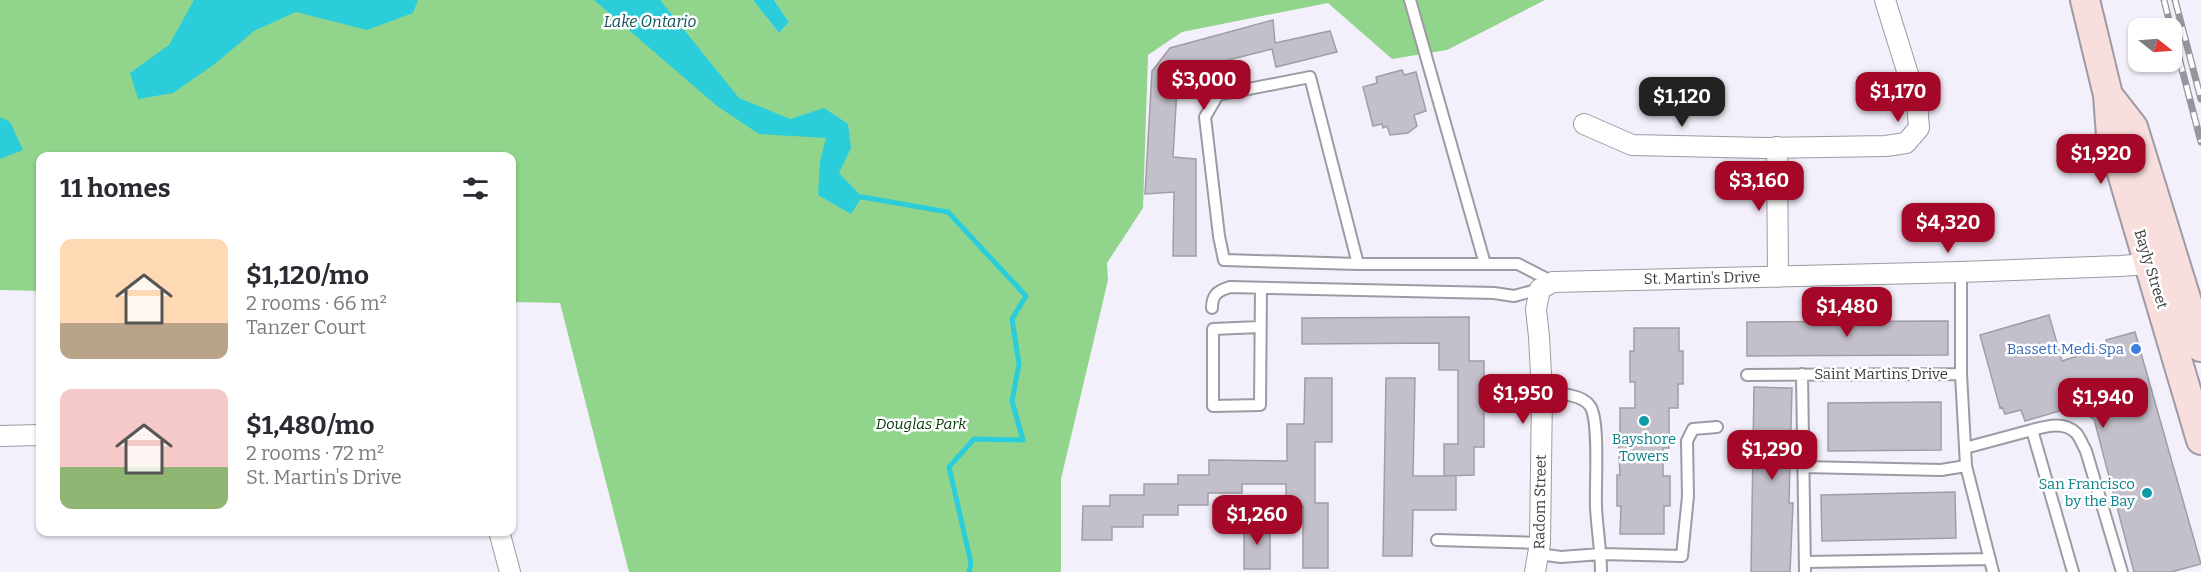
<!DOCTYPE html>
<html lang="en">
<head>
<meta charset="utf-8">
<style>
	:root { --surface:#fff; --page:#f7f7f7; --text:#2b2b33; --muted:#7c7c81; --accent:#a40728 }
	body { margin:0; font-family:Bitter,serif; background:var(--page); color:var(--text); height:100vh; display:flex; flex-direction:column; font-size:22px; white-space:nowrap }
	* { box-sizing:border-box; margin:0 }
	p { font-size:20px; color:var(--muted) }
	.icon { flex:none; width:33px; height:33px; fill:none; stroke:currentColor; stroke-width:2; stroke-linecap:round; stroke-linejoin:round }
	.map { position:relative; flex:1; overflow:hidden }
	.details { position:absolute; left:36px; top:152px; width:480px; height:384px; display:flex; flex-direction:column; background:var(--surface); border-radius:12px; box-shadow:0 2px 4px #0004 }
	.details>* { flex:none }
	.needle { width:39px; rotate:107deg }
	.buttons { position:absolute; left:2128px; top:18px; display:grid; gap:12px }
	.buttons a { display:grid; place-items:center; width:54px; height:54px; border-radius:12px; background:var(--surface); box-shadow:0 2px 4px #0004; font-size:30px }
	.price { position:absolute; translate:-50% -51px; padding:0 14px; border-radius:12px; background:var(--accent); color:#fff; font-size:20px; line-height:39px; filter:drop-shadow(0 2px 3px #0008) }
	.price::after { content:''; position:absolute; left:50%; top:36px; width:18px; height:14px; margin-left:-9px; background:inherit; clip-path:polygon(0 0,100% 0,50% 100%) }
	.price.selected { background:#222; color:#fff }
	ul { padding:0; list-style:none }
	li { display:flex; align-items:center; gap:18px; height:150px; padding:0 24px }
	li span { display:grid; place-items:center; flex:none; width:168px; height:120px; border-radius:12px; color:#555 }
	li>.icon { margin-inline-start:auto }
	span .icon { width:72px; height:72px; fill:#fffc; stroke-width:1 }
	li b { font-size:26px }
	h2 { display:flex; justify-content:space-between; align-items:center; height:72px; padding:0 24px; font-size:26px }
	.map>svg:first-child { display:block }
</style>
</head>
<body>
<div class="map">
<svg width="2201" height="572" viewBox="0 0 2201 572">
	<rect width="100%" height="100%" fill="#f4f0fb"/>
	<path fill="#91d58d" d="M0,0H753L779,33L789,22L774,0H1545L1447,50L1392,59L1328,3L1182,32L1148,55L1143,208L1107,263L1108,280L1061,479V572H629L560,303L512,302V156H40V291L0,290Z"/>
	<path fill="#2bcdda" d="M194,0H418L413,13L367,30L296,12L254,31L216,63L173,93L138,99L130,73L169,45Z
		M594,0H660L739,98L790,119L824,108L848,124L851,148L839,173L862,197L851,214L818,195L820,162L826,138L759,134L717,106Z
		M753,0H774L789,22L779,33Z
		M0,117L10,122L23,150L0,159Z"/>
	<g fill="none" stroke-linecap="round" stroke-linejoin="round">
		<path stroke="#2bcdda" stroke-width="5" d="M862,197L948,212L1026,296L1012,319L1019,364L1012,401L1023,440L974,439L949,467L971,563L969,572"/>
	</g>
	<path fill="#c4c0cb" stroke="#a19da7" stroke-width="1.5" d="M1273,20L1275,43L1330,31L1337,52L1276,67L1272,49L1189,70L1177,88L1173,157L1196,159V256H1173L1174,192L1145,194L1152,71L1170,48Z
		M1402,70L1404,75L1416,72L1426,111L1414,115L1417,126L1408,133L1390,135L1387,126L1383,128L1382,124L1373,126L1363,87L1377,83L1376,77Z
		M2049,315L2062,361L2108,346L2106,340L2135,332L2201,564L2171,572H2134L2094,419L2073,407L2025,421L2021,410L2005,414L2002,407L2000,408L1980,335Z
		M1469,317V361H1484V447H1474V475L1444,476V444H1458V370H1439V343L1302,344V318Z
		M1948,321V355L1747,356V322Z
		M1634,328H1679V351H1683V384H1678V408H1669V448H1663V476H1670V506H1664V534H1620L1621,506H1617V475H1620L1618,433H1620V408H1635V382H1630V351H1634Z
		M1305,378H1332V442H1315V503H1328V568H1303V506H1286V484H1242V493H1208V505H1178V515H1143V527H1112V540H1082L1083,506H1110V495H1144V484H1178V475H1209V460L1287,461V424H1304Z
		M1386,378H1415L1413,476H1456V510H1413L1412,556H1383Z
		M1754,387L1792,388L1789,503H1793L1790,572H1751Z
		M1941,402V450L1828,451V403Z
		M1955,492L1956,538L1822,541L1821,495Z
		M1270,522V569H1244V523Z"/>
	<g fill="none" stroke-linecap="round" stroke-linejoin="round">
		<defs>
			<path id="lane" d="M1410,0L1485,264
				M1358,264L1310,77L1218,95L1205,117L1219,236L1224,260L1358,264H1518L1553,282
				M1961,272V374L1966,466L1993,572
				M1212,308C1212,295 1217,291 1230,287L1494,293L1514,296L1540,289
				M1260,327L1213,329V406L1260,405L1261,288
				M1802,374L1805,572
				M1747,375L1961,374
				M1542,393C1556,394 1581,393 1590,406C1600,420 1595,487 1596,507C1597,529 1601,550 1601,572
				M2032,430C2047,426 2064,421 2076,433C2080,437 2083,446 2086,451L2122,572
				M1965,448L2032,430L2073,572
				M1803,467L1941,470L1966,466
				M1437,540L1540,543
				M1539,554L1561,557L1601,554L1682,556L1688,496L1687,441L1693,429L1717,427
				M1805,562L1990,559"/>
			<path id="street" d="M1584,124L1632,145L1765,148L1886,146L1906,143L1919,128L1917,103L1885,0
				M1777,147L1778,277
				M0,436L40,435
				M499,531L510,572
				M1535,572L1540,543L1542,393L1539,337L1536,309L1540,289L1553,282L1961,272L2120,266L2160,263"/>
			<path id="secondary" d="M2085,0L2108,95L2111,136L2201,440
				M2108,95L2133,127L2201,347"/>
		</defs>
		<use href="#lane" stroke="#9d9aa4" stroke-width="14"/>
		<use href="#street" stroke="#9d9aa4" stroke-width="22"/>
		<use href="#secondary" stroke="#9d9aa4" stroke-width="32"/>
		<use href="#lane" stroke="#fff" stroke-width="10"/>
		<use href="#street" stroke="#fff" stroke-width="20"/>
		<use href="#secondary" stroke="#f8dedc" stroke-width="28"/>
		<defs>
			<path id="rail" d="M2164,0L2171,28
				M2175,0L2201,99
				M2172,31L2201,142"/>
		</defs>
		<use href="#rail" stroke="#97949c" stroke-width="7"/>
		<use href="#rail" stroke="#fff" stroke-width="4.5" stroke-dasharray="14" stroke-linecap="butt"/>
	</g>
	<circle fill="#3f7fe0" stroke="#fff" stroke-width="2" cx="2136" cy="349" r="6"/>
	<g fill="#0f9aa8" stroke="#fff" stroke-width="2">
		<circle cx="1644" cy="421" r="6"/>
		<circle cx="2147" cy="493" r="6"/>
	</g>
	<g text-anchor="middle" stroke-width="5" stroke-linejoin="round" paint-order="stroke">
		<g font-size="15" fill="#3d3c40" stroke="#fff">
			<text transform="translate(2151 269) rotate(73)" y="5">Bayly Street</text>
			<text transform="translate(1702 278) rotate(-1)" y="5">St. Martin's Drive</text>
			<text x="1881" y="379">Saint Martins Drive</text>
			<text transform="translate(1540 502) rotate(-89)" y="5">Radom Street</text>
		</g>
		<g font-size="15" fill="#366cbe" stroke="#fff" text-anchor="end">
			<text x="2124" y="354">Bassett Medi Spa</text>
		</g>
		<g font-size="15" font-style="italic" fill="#023604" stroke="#fff">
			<text x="921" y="429">Douglas Park</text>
		</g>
		<g font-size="15" fill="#0d838f" stroke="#fff">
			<text x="1644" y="444">Bayshore<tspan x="1644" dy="17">Towers</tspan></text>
			<text x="2135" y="489" text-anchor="end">San Francisco<tspan x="2135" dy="17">by the Bay</tspan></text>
		</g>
		<g font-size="16" font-style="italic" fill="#115157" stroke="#fff">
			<text x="650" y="27">Lake Ontario</text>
		</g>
	</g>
</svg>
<div class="buttons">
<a><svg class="needle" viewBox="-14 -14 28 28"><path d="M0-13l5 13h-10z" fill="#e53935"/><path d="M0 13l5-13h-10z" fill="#7c7c81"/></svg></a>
</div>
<b class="price" style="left:1204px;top:111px">$3,000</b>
<b class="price" style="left:1898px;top:123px">$1,170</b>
<b class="price selected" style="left:1682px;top:128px">$1,120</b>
<b class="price" style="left:2101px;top:185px">$1,920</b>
<b class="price" style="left:1759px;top:212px">$3,160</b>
<b class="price" style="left:1948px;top:254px">$4,320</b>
<b class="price" style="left:1847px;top:338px">$1,480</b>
<b class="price" style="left:1523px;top:425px">$1,950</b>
<b class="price" style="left:2103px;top:429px">$1,940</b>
<b class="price" style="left:1772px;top:481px">$1,290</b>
<b class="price" style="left:1257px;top:546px">$1,260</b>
<section class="details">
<h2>11 homes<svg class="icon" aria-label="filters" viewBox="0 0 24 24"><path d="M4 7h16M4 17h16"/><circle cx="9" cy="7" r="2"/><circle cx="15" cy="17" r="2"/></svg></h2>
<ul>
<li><span style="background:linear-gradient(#ffd9b3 70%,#b9a48a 0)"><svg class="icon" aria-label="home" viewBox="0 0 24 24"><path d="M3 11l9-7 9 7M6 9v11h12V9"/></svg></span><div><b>$1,120/mo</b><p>2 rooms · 66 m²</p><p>Tanzer Court</p></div></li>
<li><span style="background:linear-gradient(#f6c9c9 65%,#8fb573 0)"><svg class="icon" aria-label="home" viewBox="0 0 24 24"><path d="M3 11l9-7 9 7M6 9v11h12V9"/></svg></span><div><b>$1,480/mo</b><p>2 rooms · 72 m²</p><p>St. Martin's Drive</p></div></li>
</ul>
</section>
</div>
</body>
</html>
